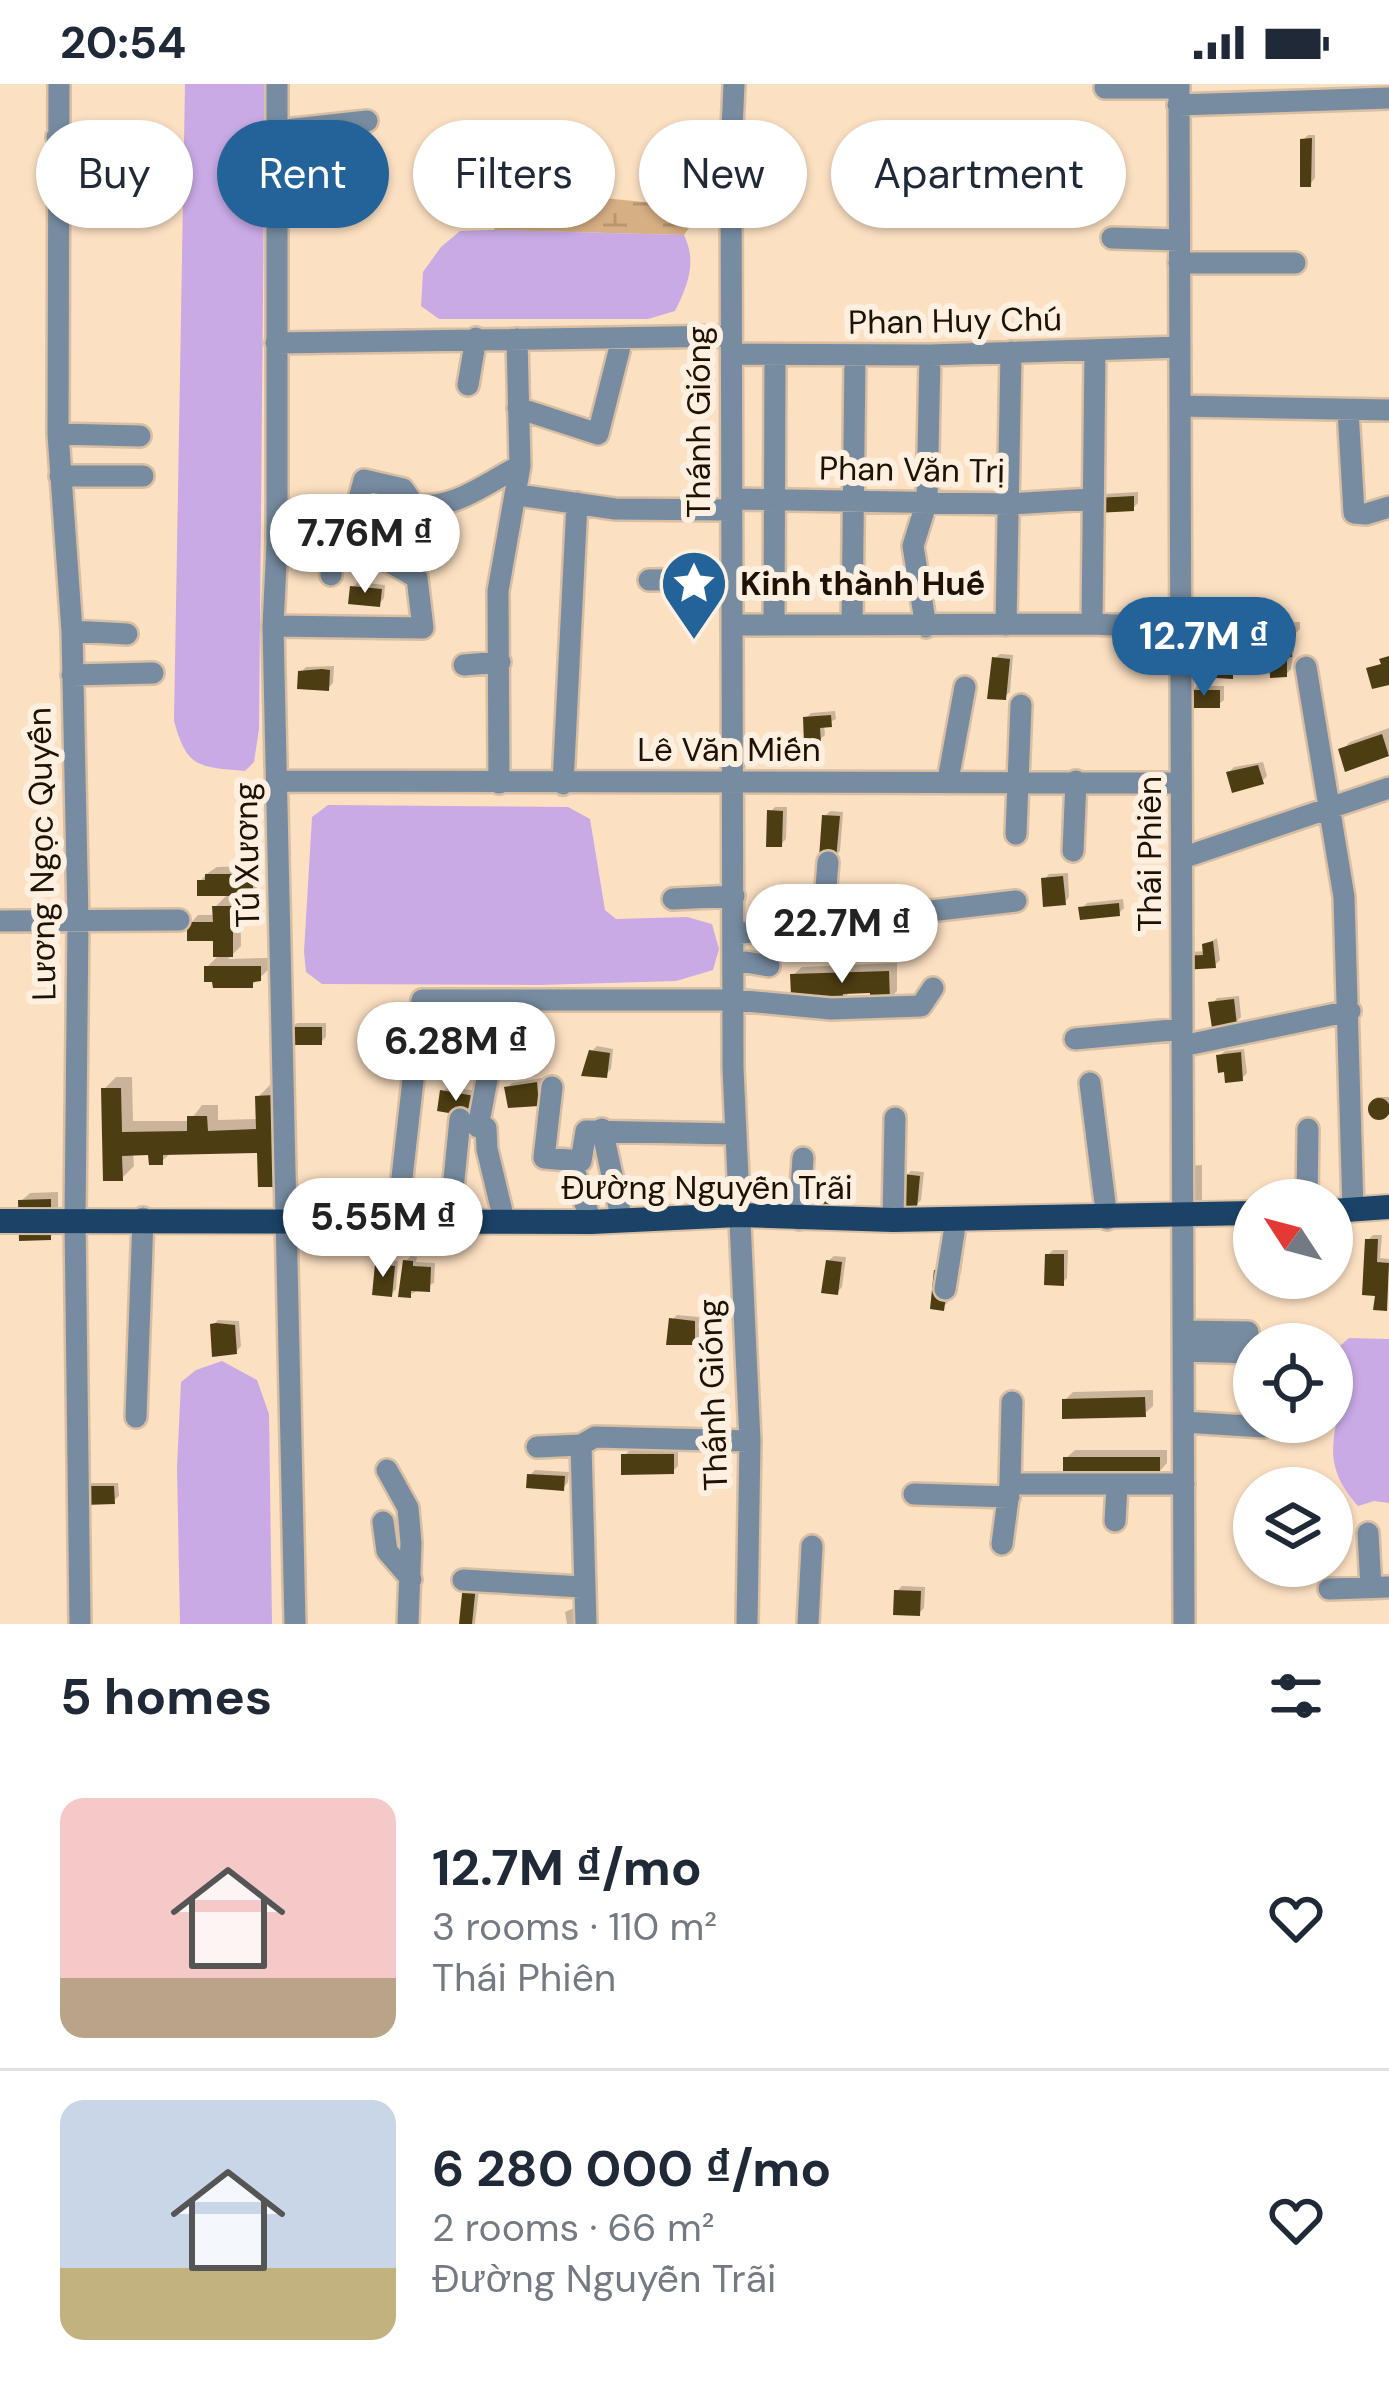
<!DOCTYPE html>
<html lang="en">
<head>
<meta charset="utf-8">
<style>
	:root { --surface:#fff; --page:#f2f2f3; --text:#1f2937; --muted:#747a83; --line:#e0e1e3; --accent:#236399 }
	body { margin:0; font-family:"DM Sans",sans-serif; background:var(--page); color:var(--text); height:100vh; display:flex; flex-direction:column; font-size:45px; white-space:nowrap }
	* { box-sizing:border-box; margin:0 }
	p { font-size:39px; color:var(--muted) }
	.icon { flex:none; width:66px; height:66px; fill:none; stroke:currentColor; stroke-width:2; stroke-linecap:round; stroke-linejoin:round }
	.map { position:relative; height:1540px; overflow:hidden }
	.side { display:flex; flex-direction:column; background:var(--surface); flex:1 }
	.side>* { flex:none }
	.hud { position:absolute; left:36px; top:36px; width:1317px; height:108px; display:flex; gap:24px }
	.needle { width:78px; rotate:306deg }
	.controls { position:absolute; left:1233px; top:1095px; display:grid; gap:24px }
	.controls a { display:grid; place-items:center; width:120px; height:120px; border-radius:50%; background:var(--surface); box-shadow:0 3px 9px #0004; font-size:60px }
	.price { position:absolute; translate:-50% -102px; padding:0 27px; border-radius:42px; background:#fff; color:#222; font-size:39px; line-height:78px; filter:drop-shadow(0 3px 6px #0008) }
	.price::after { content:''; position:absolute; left:50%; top:72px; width:36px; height:27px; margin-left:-18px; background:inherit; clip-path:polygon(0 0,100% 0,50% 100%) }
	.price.active { background:var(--accent); color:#fff }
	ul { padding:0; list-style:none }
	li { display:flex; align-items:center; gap:36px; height:300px; padding:0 60px }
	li+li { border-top:3px solid var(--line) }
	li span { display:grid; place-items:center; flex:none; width:336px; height:240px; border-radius:24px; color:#555 }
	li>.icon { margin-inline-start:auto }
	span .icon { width:144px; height:144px; fill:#fffc; stroke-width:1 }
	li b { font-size:51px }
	h2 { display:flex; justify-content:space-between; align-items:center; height:144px; padding:0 60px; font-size:51px }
	.chip { padding:0 42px; border-radius:54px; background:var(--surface); box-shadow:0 3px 9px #0004; font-size:42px; line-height:108px }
	.chip.active { background:var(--accent); color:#fff }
	.status { display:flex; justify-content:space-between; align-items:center; height:84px; padding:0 60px; background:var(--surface); direction:ltr }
	.status svg { height:33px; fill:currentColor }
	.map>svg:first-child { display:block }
</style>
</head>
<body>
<div class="status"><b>20:54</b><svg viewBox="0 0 49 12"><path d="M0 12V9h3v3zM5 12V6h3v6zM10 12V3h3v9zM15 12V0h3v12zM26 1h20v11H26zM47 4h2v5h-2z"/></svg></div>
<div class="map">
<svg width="1389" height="1540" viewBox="0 0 1389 1540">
	<defs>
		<pattern id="wetland-marsh" width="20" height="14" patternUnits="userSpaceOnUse" patternTransform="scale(3)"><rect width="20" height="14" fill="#d7af84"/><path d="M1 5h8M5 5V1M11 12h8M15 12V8" fill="none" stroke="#b89670"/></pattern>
	</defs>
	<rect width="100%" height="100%" fill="#fce0c2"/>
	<path fill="url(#wetland-marsh)" d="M514,105L703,124L684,151L494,146Z"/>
	<path fill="#c9aae5" d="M185,0H265L259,645L254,678L245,687C198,683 187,684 174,637Z
		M494,146L684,151C697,178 688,201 675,227L648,235H439L421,222L423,188L441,163L460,147Z
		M328,721L568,723L590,735L605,826L616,835L687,833L712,840L719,865L713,886L676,897L539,901L322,900L306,888L304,868L312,733Z
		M1349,1254L1389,1255V1419L1374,1417L1358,1422C1315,1374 1340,1348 1343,1293C1343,1283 1337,1276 1335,1266Z
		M222,1277L257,1296L269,1330L272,1540H180L177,1383L181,1298L196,1286Z"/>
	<path fill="#0003" d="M1308,51H1315V94L1310,100L1303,56Z
		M1138,408V419L1133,424L1099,426L1104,410Z
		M358,498L385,501L384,514L379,520L353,503Z
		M1300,538V545L1295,550L1279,553V560L1295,559L1291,585L1286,590L1271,555L1257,544L1262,539Z
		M1240,552L1241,584L1232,592L1191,564L1200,555Z
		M1000,570L1013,571L1010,608L1004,613L994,575Z
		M334,582L333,599L328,604L301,588L306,583Z
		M1197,602H1224V616L1218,621L1192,607Z
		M835,627L836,635L824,641L825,651L819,656L806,634L811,629Z
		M1389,644V669L1347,684L1342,666L1350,658Z
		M1263,678L1267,692L1262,697L1229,688L1234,683Z
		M775,723H787L786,755L781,760L770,728Z
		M830,727L843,728L840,767L835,772L825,732Z
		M253,782V789H261V800L252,809H240L241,862L228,875L268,874V886L252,901L207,883L220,870L216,854L190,840L198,831H215V823L229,809L200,797L208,789L217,783Z
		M1068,789L1069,813L1064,819L1044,796L1049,790Z
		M1123,815L1124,824L1119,829L1082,824L1087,819Z
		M1217,854L1220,876L1215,881L1186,882L1191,868L1205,867V861Z
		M897,879V907L889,915L873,906H852L842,916L793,891L802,883Z
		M1239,912L1241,933L1236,938L1212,920L1217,914Z
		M297,939H326V953L321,958L291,944Z
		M597,962L613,965L611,985L606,990L591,968Z
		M1244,965L1247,989L1242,994L1219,972L1225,967Z
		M116,993H132L133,1037H190L202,1021H218V1036L259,1035L258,1013L270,1001H285L260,1066L172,1068L161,1078L151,1068H133L134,1082L122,1094L104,1005Z
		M542,994L543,1014L538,1019L507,1004L512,999Z
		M448,1003L479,1007L476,1025L443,1008Z
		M1377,1013H1389V1031H1372V1018Z
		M1202,1081V1120L1183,1126L1187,1082Z
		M911,1087L924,1088L921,1116L916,1121L906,1092Z
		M764,1097L779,1098V1123L774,1128L759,1102Z
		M818,1100H847L848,1121L842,1126L813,1105Z
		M58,1108V1145L50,1153L21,1117L30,1109Z
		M1373,1151H1382L1380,1174L1389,1175L1386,1224L1368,1156Z
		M959,1157L965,1158L961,1189L951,1194L948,1218L943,1223Z
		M1053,1166H1068L1067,1194L1062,1199L1048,1171Z
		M411,1172L417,1173L416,1178L435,1179L434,1199L409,1211L405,1178Z
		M834,1172L846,1173L842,1203L837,1208L828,1177Z
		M383,1176L398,1177L396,1205L391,1210L378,1181Z
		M677,1231L699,1233V1253L694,1258L672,1236Z
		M218,1236L239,1237L241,1262L236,1268L213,1241Z
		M1153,1306V1322L1144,1330L1065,1316L1073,1308Z
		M678,1366V1382L673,1387L624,1372L629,1367Z
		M1075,1366H1167V1379L1159,1388L1066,1374Z
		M535,1386L569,1388L568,1398L563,1404L530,1391Z
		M91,1399H118L119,1412L113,1417L86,1404Z
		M480,1497L475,1540H462Z
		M902,1502L925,1503L924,1524L919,1529L897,1507Z
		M581,1521L583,1540H567L565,1528Z"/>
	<path fill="#4d3d13" d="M1312,54L1311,103H1300V55Z
		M1134,412V427L1096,429V414Z
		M350,502L382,505L380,523L348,520Z
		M1295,542L1296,553L1275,557V563L1291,562L1292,573H1287V593L1270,594L1269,558L1254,559V543Z
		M1233,560V595L1185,592L1188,563Z
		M1389,572V601L1372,605L1366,584L1381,580L1379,575Z
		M992,573L1010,575L1006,616L987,615Z
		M322,585L330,586L329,607L297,605L298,587Z
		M1189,606H1220V624H1188Z
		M831,631L832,643L820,644L821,659L804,660L803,633Z
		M1382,650L1389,672L1345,688L1338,665Z
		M1258,681L1264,700L1232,709L1226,688Z
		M767,726L783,727L782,763H766Z
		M822,731L840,732L836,775L819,774Z
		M205,790H245V796H253V812H197V796H205Z
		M1063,792L1066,821L1043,823L1041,794Z
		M1119,819L1120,832L1080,836L1078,823Z
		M212,822H233V873H213V857H187V838H213Z
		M1213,857L1216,884L1182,886V872L1203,871L1202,860Z
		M204,882H261V897L253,898V904H213L212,898H204Z
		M889,887L890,918L870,919V909L843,910V919L820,920V911H791L790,890Z
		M1234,915L1237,941L1212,944L1208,918Z
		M288,943H322V961H288Z
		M589,966L610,969L607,994L581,992Z
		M1241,968L1243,997L1225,999L1224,988L1218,989L1216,971Z
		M537,998L539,1022L508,1024L504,1003Z
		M101,1004H121L122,1048L187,1047V1032H207L208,1047L256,1045L255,1012L274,1011L276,1103H258L257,1069L163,1071V1081H149L148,1071L122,1072L123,1097H103Z
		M440,1006L475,1012L472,1033L437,1027Z
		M1368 1025a11 11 0 1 1 22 0a11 11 0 1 1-22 0Z
		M903,1090L920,1092L917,1124H900Z
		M756,1101L775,1102V1131H757Z
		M810,1104H843L844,1129H810Z
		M51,1115V1156L19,1157L18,1116Z
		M1365,1155H1378L1377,1178L1389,1179L1387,1227L1373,1226L1375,1212L1362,1211Z
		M961,1162L957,1197L948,1196L944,1227L930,1225L934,1186L948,1188Z
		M1045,1170H1064V1202L1044,1201Z
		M403,1176L413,1177V1182L431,1183L430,1208L411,1207V1214L398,1213Z
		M826,1176L842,1178L838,1211L821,1209Z
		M375,1180L395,1182L392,1213L372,1211Z
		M669,1234L695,1237V1261H666Z
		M216,1239L235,1241L237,1270L212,1273L210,1240Z
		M1145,1313L1146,1333L1062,1335V1315Z
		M621,1370H674V1390L621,1391Z
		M1063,1373H1160V1391H1063Z
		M527,1390L565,1392L564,1407L526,1404Z
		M83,1402H114L115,1420L84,1421Z
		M463,1500L476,1501L472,1540H459Z
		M894,1506L921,1507L920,1532L893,1531Z"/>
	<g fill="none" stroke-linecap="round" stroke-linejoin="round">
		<defs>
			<path id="minor" d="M59,0L58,350L72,547L78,836L75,1135L80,1540
				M277,0V459L273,542L295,1540
				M734,0L731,68L733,984L750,1357L747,1540
				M1179,0L1184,1540
				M1105,4H1179
				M1178,21L1389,14
				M276,47L367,37
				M57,53L130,56
				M276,109L359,103
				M1112,154L1179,156
				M1179,179H1295
				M276,259L731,252
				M732,270L930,271L1180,263
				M468,301L476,254
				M1180,322L1389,326
				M518,324L598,350L622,255
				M1348,326L1354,429L1366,430L1389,423
				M58,350L140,352
				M60,392H143
				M518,411L615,425L732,426
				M732,415L1010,420L1091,415
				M277,459L367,463
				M331,491L334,460
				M649,496L732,495
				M852,540L855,271
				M1092,540L1095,266
				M732,541L1092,540L1181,544
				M774,541L775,273
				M1006,541L1011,268
				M273,542L423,544L417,494C359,458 344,467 364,396L403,405L414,421C455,426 484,400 520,382
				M926,543L913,462L927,417L930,271
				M72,547L127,550
				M464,581L500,578
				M1306,583L1344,813L1353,1126
				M72,591L153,589
				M948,696L965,603
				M278,697L1181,699
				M499,699L498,507L520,382L517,255
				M563,700L577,419
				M1016,750L1021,621
				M1073,767L1076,697
				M1182,774L1389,704
				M673,815L734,812
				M0,837L179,836
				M823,840L828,778
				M734,850L1016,817
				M734,876L769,882
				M502,917L478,1043L486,1044L487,1065L504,1136
				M1075,955L1182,945
				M1182,962L1350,927
				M1090,999L1107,1135
				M552,1003L544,1074L581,1077L586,1047L734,1050
				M602,1045L622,1137
				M571,1076L591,1138
				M1307,1116L1308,1045
				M799,1135L803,1074
				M450,1136L460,1035
				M893,1136L895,1034
				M397,1138L422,916H735L831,925L921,922L933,904
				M945,1205L956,1136
				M1183,1247L1248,1248
				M1183,1267L1254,1269
				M136,1333L143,1134
				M1184,1338L1263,1343
				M581,1361L586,1540
				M537,1363L581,1361L595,1353L750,1357
				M387,1386L408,1424L411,1459L408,1540
				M1010,1400H1184
				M914,1410L1009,1413
				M1115,1437L1117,1402
				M383,1438L387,1467L411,1495
				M1368,1449L1371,1504
				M1002,1460L1010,1400L1012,1318
				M463,1496L582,1503
				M1329,1505L1389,1503
				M808,1540L812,1462"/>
			<path id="major" d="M1332,1127L1389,1123
				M0,1137L591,1138L738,1131L893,1136L1254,1129"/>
		</defs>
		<use href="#minor" stroke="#d8bfa4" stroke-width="26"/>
		<use href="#major" stroke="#d8bfa4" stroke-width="28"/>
		<use href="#minor" stroke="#778ca1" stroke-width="21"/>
		<use href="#major" stroke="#1b4367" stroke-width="24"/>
	</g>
	<defs>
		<symbol id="sight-pin" viewBox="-11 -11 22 30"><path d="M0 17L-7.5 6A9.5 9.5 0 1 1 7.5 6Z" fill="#236399" stroke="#fef0e1"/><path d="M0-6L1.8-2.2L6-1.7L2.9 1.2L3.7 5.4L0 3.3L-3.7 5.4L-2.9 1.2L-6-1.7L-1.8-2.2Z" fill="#fff"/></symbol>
	</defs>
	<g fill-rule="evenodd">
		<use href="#sight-pin" x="656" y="461" width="76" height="104"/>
	</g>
	<g text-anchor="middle" stroke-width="12" stroke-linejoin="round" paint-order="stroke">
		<g font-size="33" fill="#1e1205" stroke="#fef0e1">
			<text transform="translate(955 236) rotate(-1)" y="12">Phan Huy Chú</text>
			<text transform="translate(698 338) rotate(-90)" y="12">Thánh Gióng</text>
			<text transform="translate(912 385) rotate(1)" y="12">Phan Văn Trị</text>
			<text x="729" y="677">Lê Văn Miến</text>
			<text transform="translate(41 770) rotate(-91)" y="12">Lương Ngọc Quyến</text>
			<text transform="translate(1149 770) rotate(-90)" y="12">Thái Phiên</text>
			<text transform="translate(246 771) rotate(-91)" y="12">Tú Xương</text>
			<text x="707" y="1115">Đường Nguyễn Trãi</text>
			<text transform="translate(712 1311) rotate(-92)" y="12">Thánh Gióng</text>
		</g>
		<g font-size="33" font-weight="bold" fill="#1e1205" stroke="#fef0e1" text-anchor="start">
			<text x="740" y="511">Kinh thành Huế</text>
		</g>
	</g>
</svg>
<div class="controls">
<a><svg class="needle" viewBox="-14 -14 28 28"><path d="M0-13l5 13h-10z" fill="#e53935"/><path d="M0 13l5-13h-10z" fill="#747a83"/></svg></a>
<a><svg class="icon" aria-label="locate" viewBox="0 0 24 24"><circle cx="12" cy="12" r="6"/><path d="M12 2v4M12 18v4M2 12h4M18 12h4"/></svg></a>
<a><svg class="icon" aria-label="layers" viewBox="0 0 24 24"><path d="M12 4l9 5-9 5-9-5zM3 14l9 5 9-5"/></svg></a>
</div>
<b class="price" style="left:365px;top:512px">7.76M ₫</b>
<b class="price active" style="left:1204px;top:615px">12.7M ₫</b>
<b class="price" style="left:842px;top:902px">22.7M ₫</b>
<b class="price" style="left:456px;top:1020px">6.28M ₫</b>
<b class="price" style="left:383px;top:1196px">5.55M ₫</b>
<div class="hud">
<a class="chip">Buy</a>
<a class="chip active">Rent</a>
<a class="chip">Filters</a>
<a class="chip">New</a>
<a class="chip">Apartment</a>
</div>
</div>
<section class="side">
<h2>5 homes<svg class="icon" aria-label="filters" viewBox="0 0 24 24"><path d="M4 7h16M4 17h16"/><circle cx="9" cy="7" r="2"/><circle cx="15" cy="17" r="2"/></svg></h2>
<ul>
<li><span style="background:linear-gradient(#f6c9c9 75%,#b9a48a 0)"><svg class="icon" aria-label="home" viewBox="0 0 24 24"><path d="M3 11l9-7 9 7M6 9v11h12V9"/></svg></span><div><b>12.7M ₫/mo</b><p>3 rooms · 110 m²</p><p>Thái Phiên</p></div><svg class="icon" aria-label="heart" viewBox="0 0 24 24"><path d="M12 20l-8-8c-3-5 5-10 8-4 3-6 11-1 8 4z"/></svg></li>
<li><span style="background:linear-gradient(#c9d6e8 70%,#c2b280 0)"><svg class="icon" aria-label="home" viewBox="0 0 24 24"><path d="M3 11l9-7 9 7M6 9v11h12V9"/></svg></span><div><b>6 280 000 ₫/mo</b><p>2 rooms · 66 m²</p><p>Đường Nguyễn Trãi</p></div><svg class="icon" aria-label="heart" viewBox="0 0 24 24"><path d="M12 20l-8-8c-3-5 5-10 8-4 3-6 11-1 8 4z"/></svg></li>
</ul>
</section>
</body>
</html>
